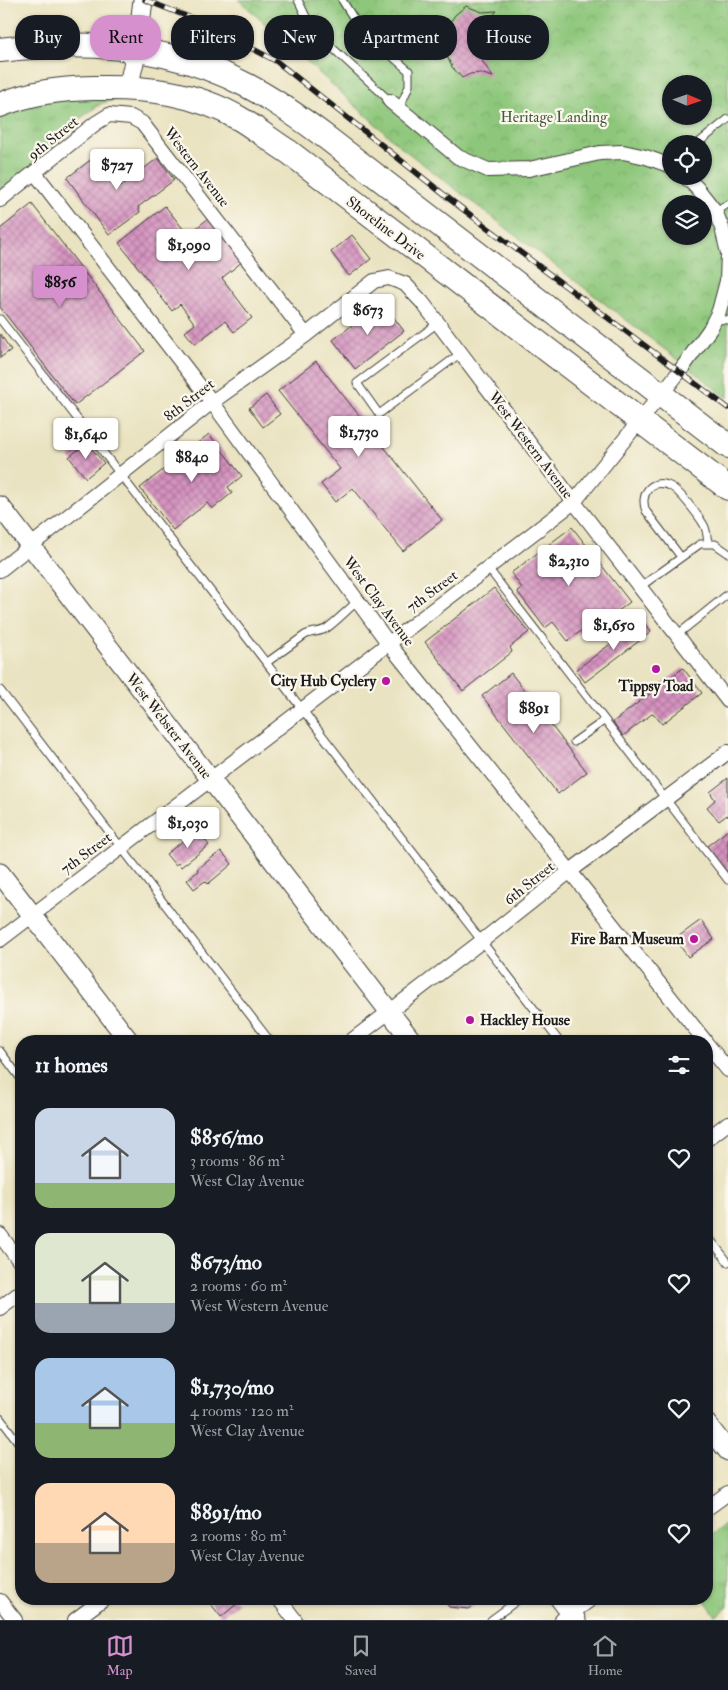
<!DOCTYPE html>
<html lang="en">
<head>
<meta charset="utf-8">
<style>
	:root { --surface:#171b24; --page:#20242c; --text:#f1f3f6; --muted:#9ea1a6; --line:#363941; --accent:#d690ce }
	body { margin:0; font-family:"IM FELL Double Pica",serif; background:var(--page); color:var(--text); height:100vh; display:flex; flex-direction:column; font-size:19px; white-space:nowrap }
	* { box-sizing:border-box; margin:0 }
	p { font-size:16px; color:var(--muted) }
	.icon { flex:none; width:28px; height:28px; fill:none; stroke:currentColor; stroke-width:2; stroke-linecap:round; stroke-linejoin:round }
	.map { position:relative; flex:1; overflow:hidden }
	.details { position:absolute; left:15px; top:1035px; width:698px; height:570px; display:flex; flex-direction:column; background:var(--surface); border-radius:20px; box-shadow:0 1px 4px #0004 }
	.details>* { flex:none }
	.banner { position:absolute; left:15px; top:15px; width:699px; height:45px; display:flex; gap:10px }
	.needle { width:32px; rotate:92deg }
	.tools { position:absolute; left:662px; top:75px; display:grid; gap:10px }
	.tools a { display:grid; place-items:center; width:50px; height:50px; border-radius:50%; background:var(--surface); box-shadow:0 1px 4px #0004; font-size:25px }
	.price { position:absolute; translate:-50% -42px; padding:0 11px; border-radius:5px; background:#fff; color:#222; font-size:16px; line-height:32px; filter:drop-shadow(0 1px 2px #0008) }
	.price::after { content:''; position:absolute; left:50%; top:30px; width:15px; height:11px; margin-left:-8px; background:inherit; clip-path:polygon(0 0,100% 0,50% 100%) }
	.price.on { background:var(--accent); color:#111 }
	ul { padding:0; list-style:none }
	li { display:flex; align-items:center; gap:15px; height:125px; padding:0 20px }
	li span { display:grid; place-items:center; flex:none; width:140px; height:100px; border-radius:15px; color:#555 }
	li>.icon { margin-inline-start:auto }
	span .icon { width:60px; height:60px; fill:#fffc; stroke-width:1 }
	li b { font-size:21px }
	h2 { display:flex; justify-content:space-between; align-items:center; height:60px; padding:0 20px; font-size:21px }
	.pill { padding:0 18px; border-radius:20px; background:var(--surface); box-shadow:0 1px 4px #0004; font-size:18px; line-height:45px }
	.pill.on { background:var(--accent); color:#111 }
	.dock { display:flex; justify-content:space-around; align-items:center; height:70px; border-top:1px solid var(--line); background:var(--surface); font-size:14px; color:var(--muted) }
	.dock a { display:grid; justify-items:center; gap:2px }
	.dock .on { color:var(--accent) }
	.map>svg:first-child { display:block }
</style>
</head>
<body>
<div class="map">
<svg width="728" height="1620" viewBox="0 0 728 1620">
	<defs>
		<pattern id="grass-tufts" width="24" height="20" patternUnits="userSpaceOnUse" patternTransform="scale(1.25)"><rect width="24" height="20" fill="#8ec77b"/><path d="M3 7l-1-3M5 7V3M7 7l1-3M15 17l-1-3M17 17v-4M19 17l1-3" fill="none" stroke="#7aaa6a"/></pattern>
		<pattern id="park-crowns" width="20" height="18" patternUnits="userSpaceOnUse" patternTransform="scale(1.25)"><rect width="20" height="18" fill="#8ec77b"/><path d="M2 6a3 3 0 1 1 6 0M12 15a3 3 0 1 1 6 0" fill="none" stroke="#7aaa6a"/></pattern>
		<pattern id="building-cross-hatch" width="8" height="8" patternUnits="userSpaceOnUse" patternTransform="scale(1.25)"><rect width="8" height="8" fill="#d593c0"/><path d="M0 0l8 8M0 8l8-8" fill="none" stroke="#ac779b"/></pattern>
	</defs>
	<rect width="100%" height="100%" fill="#fbf7ec"/>
	<filter id="ink" filterUnits="userSpaceOnUse"><feTurbulence type="fractalNoise" baseFrequency=".02" numOctaves="2"/><feDisplacementMap in="SourceGraphic" scale="10" xChannelSelector="R" yChannelSelector="G"/><feConvolveMatrix kernelMatrix="1 2 1 2 8 2 1 2 1" color-interpolation-filters="sRGB"/></filter>
	<filter id="wash" filterUnits="userSpaceOnUse"><feTurbulence type="fractalNoise" baseFrequency=".0096" numOctaves="4" result="noise"/><feDisplacementMap in="SourceGraphic" scale="20" xChannelSelector="R" yChannelSelector="G"/><feGaussianBlur stdDeviation="1.12" result="paint"/><feColorMatrix in="noise" values="0 0 0 0 0 0 0 0 0 0 0 0 0 0 0 0 0 1.4 0 .05"/><feComposite in="paint" operator="in"/></filter>
	<g filter="url(#wash)">
		<rect width="100%" height="100%" fill="#eae3c1"/>
		<path fill="url(#grass-tufts)" stroke="#55724c" d="M157,90L102,103L72,124L35,173L0,200V105Z
			M728,1523V1607L716,1616L704,1599H706V1539Z"/>
		<path fill="url(#park-crowns)" stroke="#55724c" fill-rule="evenodd" d="M239,0H728V398L402,148ZM671,84H704V116H671ZM671,144H704V176H671ZM671,204H704V236H671Z"/>
		<g id="blocks">
			<path fill="url(#building-cross-hatch)" d="M466,6L482,12L497,11L486,23L482,34L480,48L482,61L493,77L480,73L470,74L462,78L452,67L446,54L447,27L455,15Z
				M97,155L121,186L158,158L174,180L138,207L140,212L109,235L67,178Z
				M32,204L145,351L75,405L0,307V229Z
				M165,206L188,235L210,217L243,261L222,278L252,318L234,332L225,321L195,344L185,332L195,324L180,304L172,311L119,243Z
				M352,235L371,259L349,276L331,252Z
				M382,302L404,331L355,369L333,340Z
				M0,334L11,350L0,358Z
				M316,361L442,520L403,551L353,488L335,502L321,484L340,469L278,391Z
				M266,395L280,414L263,427L249,408Z
				M209,434L242,476L228,487L232,493L212,509L207,503L173,530L140,488Z
				M87,443L104,463L86,478L69,457Z
				M572,527L630,602L591,632L587,626L568,641L553,622L545,628L517,591L522,588L511,573Z
				M494,588L529,632L510,647L512,652L463,691L425,642Z
				M642,620L651,632L585,682L576,670Z
				M683,668L702,693L662,724L653,713L623,736L613,722Z
				M511,673L587,772L558,794L482,696Z
				M728,778V817L727,815L719,821L707,807L715,800L710,792Z
				M197,830L209,845L181,867L178,863L175,865L166,854Z
				M728,830V873L707,846Z
				M221,851L232,864L208,884L205,881L194,889L187,880L198,871L197,869Z
				M701,920L714,939L688,957L675,939Z
				M207,1599H235L238,1603L221,1617Z
				M443,1599H483L469,1609L449,1607Z"/>
		</g>
	</g>
	<g filter="url(#ink)">
		<use href="#blocks" fill-opacity="0" stroke="#3b3a35" stroke-width="1"/>
		<g fill="none" stroke-linecap="round" stroke-linejoin="round">
			<defs>
				<path id="lane" d="M298,0L312,29L390,101
					M342,0L359,27L409,71V86L399,109
					M697,144L728,119
					M715,211L728,204
					M0,319L559,1041
					M715,319L728,320
					M438,323L357,383L379,414L461,353
					M681,557L646,511C639,495 651,477 670,486C679,490 698,515 704,525C707,530 707,537 708,544
					M488,568L728,880
					M640,587L700,544H715L728,553
					M677,635L728,594
					M266,663L305,635C312,631 320,633 327,628C338,620 348,609 358,601
					M0,690L270,1041
					M574,742L605,720
					M0,1051L21,1079
					M706,1234L728,1262
					M0,1418L21,1446
					M284,1605L293,1599
					M491,1620L518,1600"/>
				<path id="street" d="M390,101L458,157L488,170L529,169L600,153L623,152L646,157L671,166
					M35,173L212,402L389,644L705,1041
					M0,200L96,123L109,115L131,117L142,123L306,335
					M0,570L212,402L306,335L374,281L389,278L405,284L422,302L574,502L728,701
					M0,940L574,502L680,371L710,329L719,311L727,281L728,253L722,228L715,211L697,188L685,176
					M351,1041L482,941L569,872L728,752
					M706,1043L728,1070
					M706,1140L728,1123
					M0,1235L21,1263
					M0,1308L21,1292
					M706,1509L728,1493
					M279,1599L295,1620
					M0,1601L15,1620
					M75,1620L103,1599
					M562,1620L591,1599"/>
				<path id="secondary" d="M128,88L137,49L143,0
					M0,506L412,1041
					M0,873L129,1041
					M706,1423L728,1451
					M560,1599L576,1620"/>
				<path id="highway" d="M0,50C85,39 171,45 248,86C276,101 302,119 327,138L728,446
					M0,105C32,92 59,89 94,88C147,87 195,92 242,120C258,130 273,142 289,152L728,488"/>
			</defs>
			<use href="#lane" stroke="#3b3a35" stroke-width="9"/>
			<use href="#street" stroke="#3b3a35" stroke-width="16"/>
			<use href="#secondary" stroke="#3b3a35" stroke-width="21"/>
			<use href="#highway" stroke="#3b3a35" stroke-width="26"/>
			<use href="#lane" stroke="#fff" stroke-width="7"/>
			<use href="#street" stroke="#fff" stroke-width="14"/>
			<use href="#secondary" stroke="#fff" stroke-width="19"/>
			<use href="#highway" stroke="#fff" stroke-width="24"/>
			<defs>
				<path id="rail" d="M145,0L199,21L276,61L452,201L728,408"/>
			</defs>
			<use href="#rail" stroke="#1c1c1c" stroke-width="5.5"/>
			<use href="#rail" stroke="#fbf7ec" stroke-width="4" stroke-dasharray="11" stroke-linecap="butt"/>
		</g>
	</g>
	<g fill="#b5179e" stroke="#fbf7ec" stroke-width="2">
		<circle cx="656" cy="669" r="5"/>
		<circle cx="386" cy="681" r="5"/>
		<circle cx="694" cy="939" r="5"/>
		<circle cx="470" cy="1020" r="5"/>
	</g>
	<g text-anchor="middle" stroke-width="4.5" stroke-linejoin="round" paint-order="stroke">
		<g font-size="15" fill="#44583d" stroke="#fbf7ec">
			<text x="554" y="122">Heritage Landing</text>
		</g>
		<g font-size="15" fill="#1c1c1c" stroke="#fbf7ec">
			<text transform="translate(53 138) rotate(-39)" y="5">9th Street</text>
			<text transform="translate(197 167) rotate(52)" y="5">Western Avenue</text>
			<text transform="translate(386 228) rotate(37)" y="5">Shoreline Drive</text>
			<text transform="translate(189 400) rotate(-38)" y="5">8th Street</text>
			<text transform="translate(531 445) rotate(53)" y="5">West Western Avenue</text>
			<text transform="translate(432 591) rotate(-37)" y="5">7th Street</text>
			<text transform="translate(379 601) rotate(53)" y="5">West Clay Avenue</text>
			<text transform="translate(169 726) rotate(52)" y="5">West Webster Avenue</text>
			<text transform="translate(86 853) rotate(-37)" y="5">7th Street</text>
			<text transform="translate(529 883) rotate(-39)" y="5">6th Street</text>
		</g>
		<g font-size="15" font-weight="bold" fill="#1c1c1c" stroke="#fbf7ec" text-anchor="end">
			<text x="376" y="686">City Hub Cyclery</text>
			<text x="656" y="691" text-anchor="middle">Tippsy Toad</text>
			<text x="684" y="944">Fire Barn Museum</text>
			<text x="480" y="1025" text-anchor="start">Hackley House</text>
		</g>
	</g>
</svg>
<div class="tools">
<a><svg class="needle" viewBox="-14 -14 28 28"><path d="M0-13l5 13h-10z" fill="#e53935"/><path d="M0 13l5-13h-10z" fill="#9ea1a6"/></svg></a>
<a><svg class="icon" aria-label="locate" viewBox="0 0 24 24"><circle cx="12" cy="12" r="6"/><path d="M12 2v4M12 18v4M2 12h4M18 12h4"/></svg></a>
<a><svg class="icon" aria-label="layers" viewBox="0 0 24 24"><path d="M12 4l9 5-9 5-9-5zM3 14l9 5 9-5"/></svg></a>
</div>
<b class="price" style="left:117px;top:191px">$727</b>
<b class="price" style="left:189px;top:271px">$1,090</b>
<b class="price on" style="left:60px;top:308px">$856</b>
<b class="price" style="left:368px;top:336px">$673</b>
<b class="price" style="left:359px;top:458px">$1,730</b>
<b class="price" style="left:86px;top:460px">$1,640</b>
<b class="price" style="left:192px;top:483px">$840</b>
<b class="price" style="left:569px;top:587px">$2,310</b>
<b class="price" style="left:614px;top:651px">$1,650</b>
<b class="price" style="left:534px;top:734px">$891</b>
<b class="price" style="left:188px;top:849px">$1,030</b>
<div class="banner">
<a class="pill">Buy</a>
<a class="pill on">Rent</a>
<a class="pill">Filters</a>
<a class="pill">New</a>
<a class="pill">Apartment</a>
<a class="pill">House</a>
</div>
<section class="details">
<h2>11 homes<svg class="icon" aria-label="filters" viewBox="0 0 24 24"><path d="M4 7h16M4 17h16"/><circle cx="9" cy="7" r="2"/><circle cx="15" cy="17" r="2"/></svg></h2>
<ul>
<li><span style="background:linear-gradient(#c9d6e8 75%,#8fb573 0)"><svg class="icon" aria-label="home" viewBox="0 0 24 24"><path d="M3 11l9-7 9 7M6 9v11h12V9"/></svg></span><div><b>$856/mo</b><p>3 rooms · 86 m²</p><p>West Clay Avenue</p></div><svg class="icon" aria-label="heart" viewBox="0 0 24 24"><path d="M12 20l-8-8c-3-5 5-10 8-4 3-6 11-1 8 4z"/></svg></li>
<li><span style="background:linear-gradient(#dfe7d0 70%,#9aa5b1 0)"><svg class="icon" aria-label="home" viewBox="0 0 24 24"><path d="M3 11l9-7 9 7M6 9v11h12V9"/></svg></span><div><b>$673/mo</b><p>2 rooms · 60 m²</p><p>West Western Avenue</p></div><svg class="icon" aria-label="heart" viewBox="0 0 24 24"><path d="M12 20l-8-8c-3-5 5-10 8-4 3-6 11-1 8 4z"/></svg></li>
<li><span style="background:linear-gradient(#a9c7e8 65%,#8fb573 0)"><svg class="icon" aria-label="home" viewBox="0 0 24 24"><path d="M3 11l9-7 9 7M6 9v11h12V9"/></svg></span><div><b>$1,730/mo</b><p>4 rooms · 120 m²</p><p>West Clay Avenue</p></div><svg class="icon" aria-label="heart" viewBox="0 0 24 24"><path d="M12 20l-8-8c-3-5 5-10 8-4 3-6 11-1 8 4z"/></svg></li>
<li><span style="background:linear-gradient(#ffd9b3 60%,#b9a48a 0)"><svg class="icon" aria-label="home" viewBox="0 0 24 24"><path d="M3 11l9-7 9 7M6 9v11h12V9"/></svg></span><div><b>$891/mo</b><p>2 rooms · 80 m²</p><p>West Clay Avenue</p></div><svg class="icon" aria-label="heart" viewBox="0 0 24 24"><path d="M12 20l-8-8c-3-5 5-10 8-4 3-6 11-1 8 4z"/></svg></li>
</ul>
</section>
</div>
<nav class="dock">
<a class="on"><svg class="icon" aria-label="map" viewBox="0 0 24 24"><path d="M3 6l6-2 6 2 6-2v14l-6 2-6-2-6 2zM9 4v14M15 6v14"/></svg>Map</a>
<a><svg class="icon" aria-label="saved" viewBox="0 0 24 24"><path d="M7 4h10v16l-5-4-5 4z"/></svg>Saved</a>
<a><svg class="icon" aria-label="home" viewBox="0 0 24 24"><path d="M3 11l9-7 9 7M6 9v11h12V9"/></svg>Home</a>
</nav>
</body>
</html>
